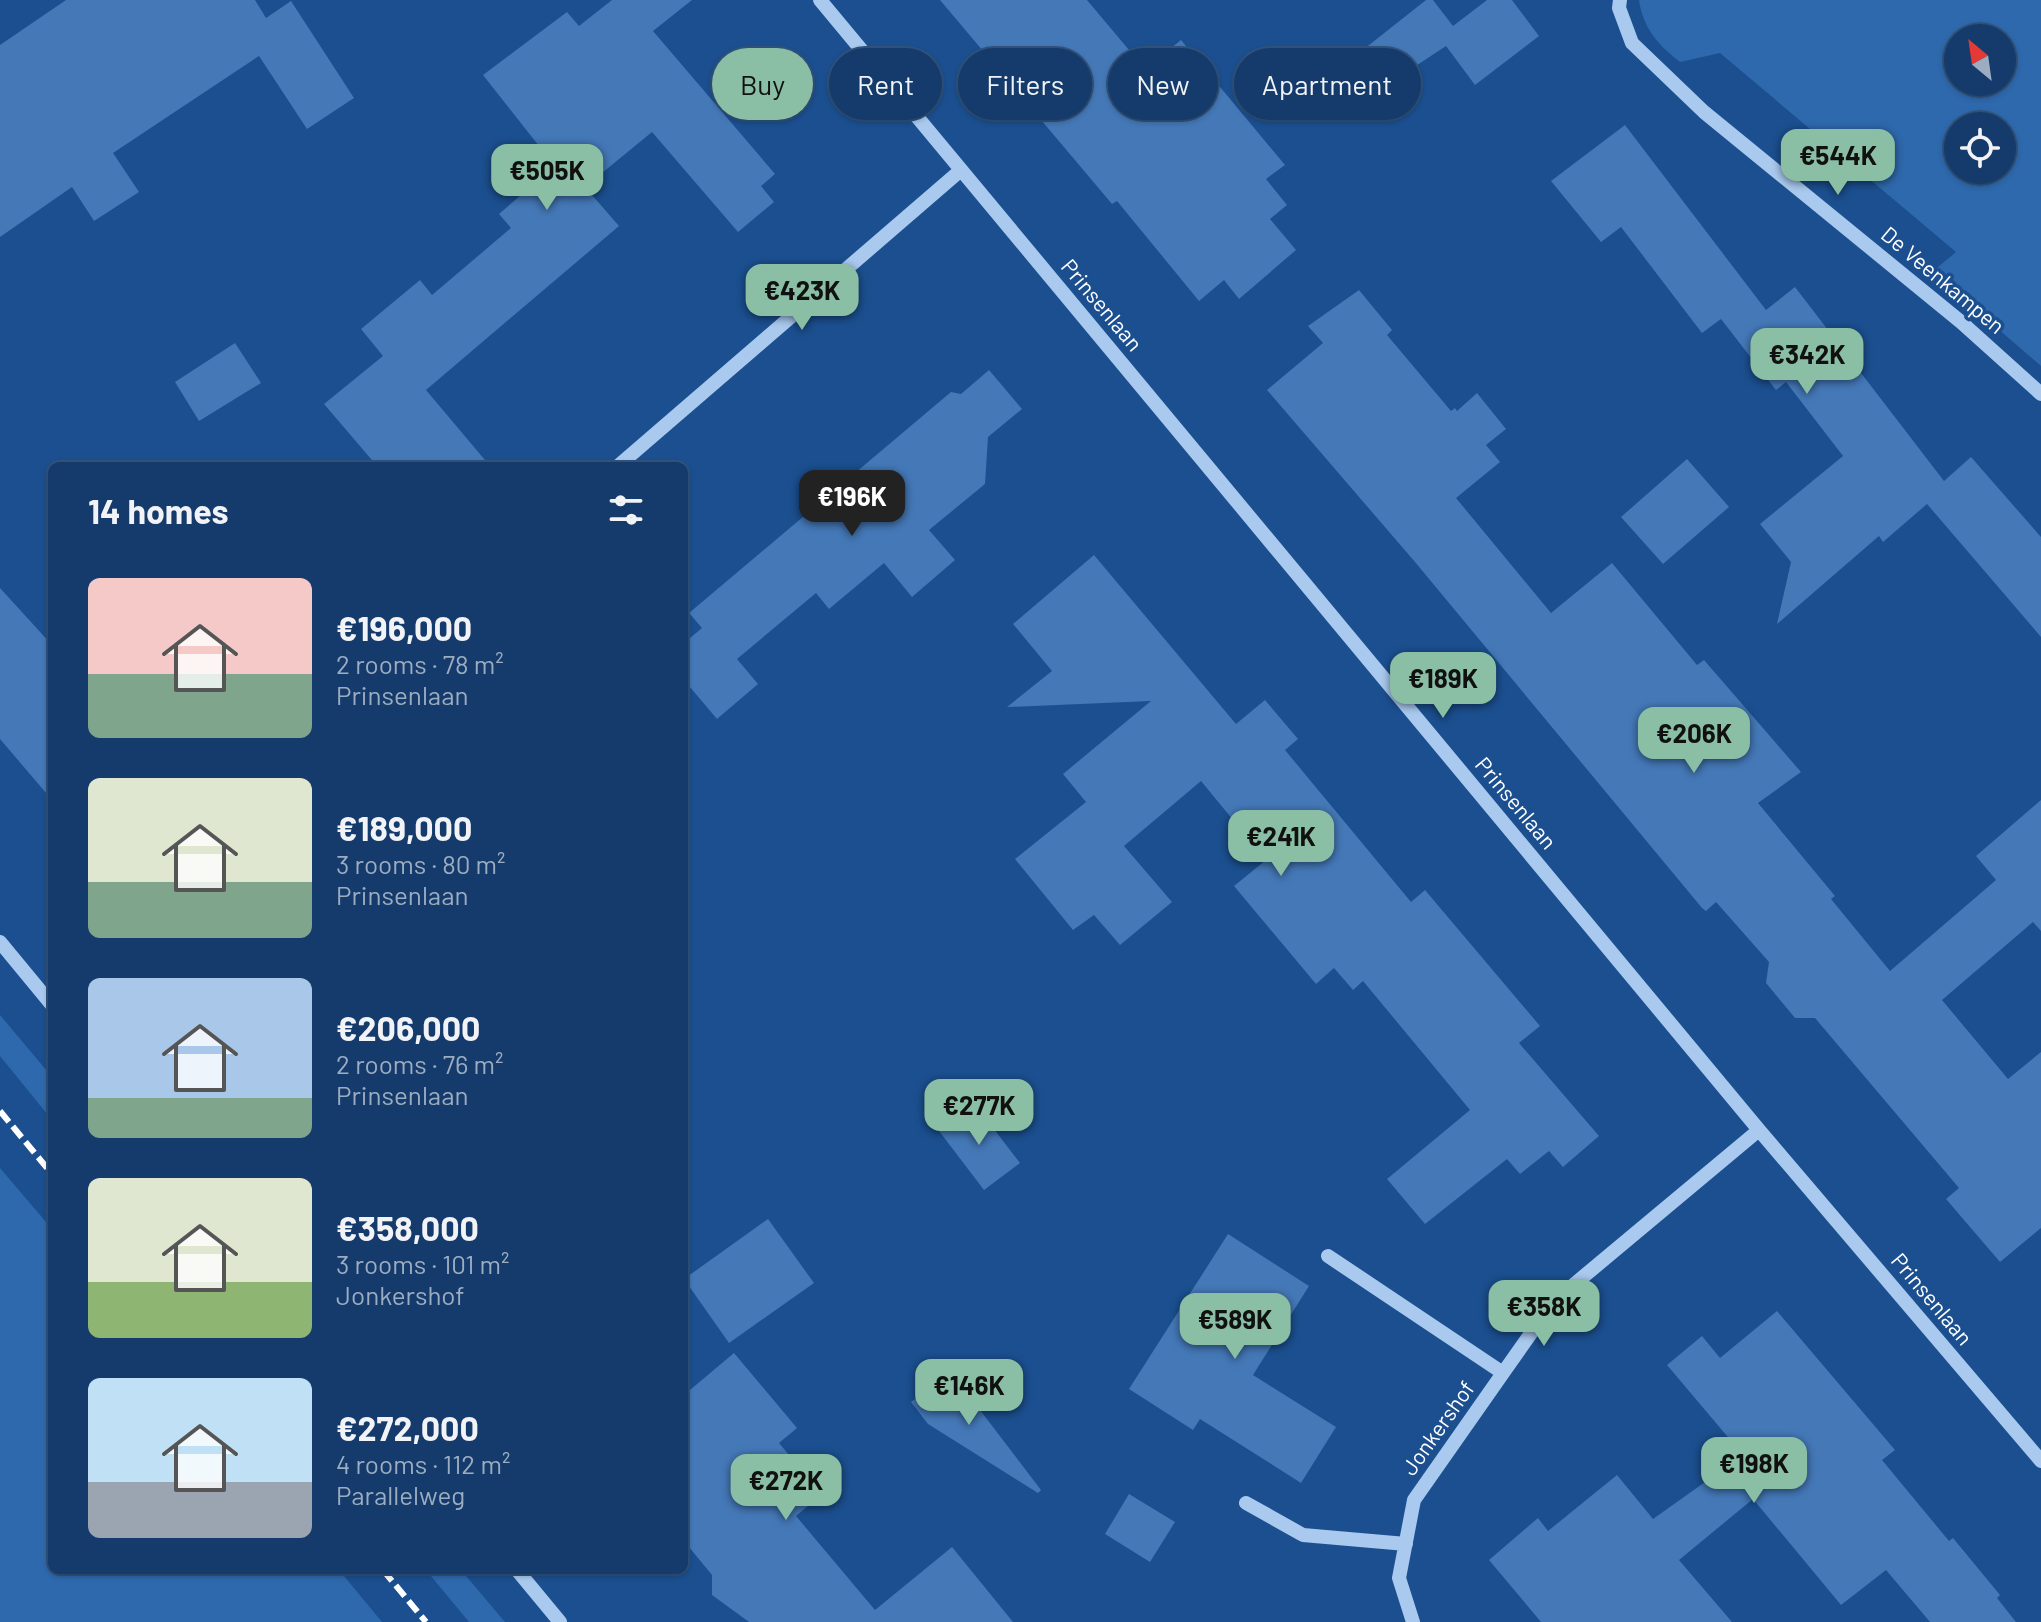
<!DOCTYPE html>
<html lang="en">
<head>
<meta charset="utf-8">
<style>
	:root { --surface:#143b6b; --page:#214673; --text:#f1f3f6; --muted:#9dadc1; --line:#33557e; --accent:#8abfa5 }
	body { margin:0; font-family:Barlow,sans-serif; background:var(--page); color:var(--text); height:100vh; display:flex; flex-direction:column; font-size:30px; white-space:nowrap }
	* { box-sizing:border-box; margin:0 }
	p { font-size:26px; color:var(--muted) }
	.icon { flex:none; width:44px; height:44px; fill:none; stroke:currentColor; stroke-width:2; stroke-linecap:round; stroke-linejoin:round }
	.map { position:relative; flex:1; overflow:hidden }
	.sheet { position:absolute; left:48px; top:462px; width:640px; height:1112px; display:flex; flex-direction:column; background:var(--surface); border-radius:12px; box-shadow:0 2px 6px #0004,0 0 0 2px var(--line) }
	.sheet>* { flex:none }
	.top-card { position:absolute; left:712px; top:48px; width:760px; height:72px; display:flex; gap:16px }
	.needle { width:52px; rotate:331deg }
	.fabs { position:absolute; left:1944px; top:24px; display:grid; gap:16px }
	.fabs a { display:grid; place-items:center; width:72px; height:72px; border-radius:50%; background:var(--surface); box-shadow:0 2px 6px #0004,0 0 0 2px var(--line); font-size:40px }
	.price { position:absolute; translate:-50% -68px; padding:0 18px; border-radius:16px; background:var(--accent); color:#111; font-size:26px; line-height:52px; filter:drop-shadow(0 2px 4px #0008) }
	.price::after { content:''; position:absolute; left:50%; top:48px; width:24px; height:18px; margin-left:-12px; background:inherit; clip-path:polygon(0 0,100% 0,50% 100%) }
	.price.on { background:#222; color:#fff }
	ul { padding:0; list-style:none }
	li { display:flex; align-items:center; gap:24px; height:200px; padding:0 40px }
	li span { display:grid; place-items:center; flex:none; width:224px; height:160px; border-radius:12px; color:#555 }
	li>.icon { margin-inline-start:auto }
	span .icon { width:96px; height:96px; fill:#fffc; stroke-width:1 }
	li b { font-size:34px }
	h2 { display:flex; justify-content:space-between; align-items:center; height:96px; padding:0 40px; font-size:34px }
	.chip { padding:0 28px; border-radius:36px; background:var(--surface); box-shadow:0 2px 6px #0004,0 0 0 2px var(--line); font-size:28px; line-height:72px }
	.chip.on { background:var(--accent); color:#111 }
	.map>svg:first-child { display:block }
</style>
</head>
<body>
<div class="map">
<svg width="2041" height="1622" viewBox="0 0 2041 1622">
	<rect width="100%" height="100%" fill="#1b4f8f"/>
	<path fill="#2e69ad" fill-rule="evenodd" d="M1639,0H2041V366L1932,272L1956,252L1720,53L1680,62C1658,45 1643,28 1639,0ZM1958,38H2002V82H1958ZM1958,126H2002V170H1958Z
		M0,1015L52,1077V1120L0,1056Z
		M0,1168L52,1229V1570H339L382,1622H0Z
		M426,1570H461L505,1622H469Z"/>
	<path fill="#4478b7" d="M66,0H255L266,18L291,1L354,98L307,129L259,56L113,153L139,192L94,221L72,187L0,237V45Z
		M612,0H692L653,31L775,174L761,186L774,202L738,232L652,132L585,187L619,226L426,390L490,466H377L324,404L383,356L361,329L420,280L432,295L511,228L499,214L539,179L523,160L539,146L483,75L567,12L579,26Z
		M940,0H1087L1145,69L1181,40L1285,165L1266,179L1287,205L1270,219L1296,250L1239,299L1224,280L1199,301L1117,201L1112,204Z
		M1426,0H1433L1453,26L1487,0H1512L1539,36L1475,85L1446,46L1384,87L1359,53Z
		M1625,125L1766,310L1795,287L1944,481L1971,457L2041,537V637L1927,504L1883,542L1879,536L1777,624L1791,562L1760,524L1843,456L1786,382L1776,390L1721,319L1702,333L1621,227L1601,242L1551,181Z
		M1359,290L1392,330L1387,335L1451,411L1455,408L1457,411L1477,393L1506,429L1486,445L1500,462L1456,498L1551,613L1612,563L1697,665L1704,660L1801,772L1758,803L1835,896L1831,899L1890,971L1996,880L1976,856L2041,800V931L2033,922L1942,1000L2008,1079L2041,1052V1228L2000,1262L1946,1199L1959,1188L1815,1018H1795L1766,983L1769,962L1716,902L1706,911L1702,908L1415,562L1267,390L1323,343L1308,326Z
		M235,343L261,383L199,421L175,382Z
		M989,370L1022,409L988,437L985,484L929,530L955,560L912,597L884,563L829,609L816,593L737,659L758,684L717,719L684,680V643L702,628L689,613L951,392L961,394Z
		M1687,459L1729,507L1663,564L1621,517Z
		M1094,555L1236,724L1265,700L1298,739L1285,750L1411,902L1425,890L1540,1026L1519,1043L1599,1136L1563,1167L1549,1151L1520,1174L1507,1159L1425,1224L1387,1179L1470,1110L1363,981L1353,990L1334,968L1316,984L1234,886L1266,860L1201,781L1124,846L1172,902L1120,945L1094,915L1073,930L1015,859L1086,802L1063,774L1151,701L1007,707L1052,671L1013,624Z
		M0,588L52,645V800L0,739Z
		M974,1103L1020,1163L984,1190L939,1131Z
		M768,1219L814,1283L729,1343L684,1279Z
		M1228,1234L1309,1286L1253,1375L1336,1427L1301,1483L1200,1419L1193,1430L1129,1389Z
		M1777,1311L1895,1450L1882,1460L1949,1541L1953,1538L2000,1595L1997,1598L2016,1622H1930L1886,1570L1841,1605L1753,1499L1679,1560L1732,1622H1541L1489,1560L1538,1518L1548,1531L1617,1475L1653,1519L1743,1455L1667,1365L1702,1336L1720,1358Z
		M734,1353L797,1428L779,1443L822,1494L796,1516L875,1610L952,1547L1013,1622H749L712,1595V1575L684,1541V1395Z
		M951,1372L1041,1490L1038,1493L928,1424L911,1402Z
		M1129,1494L1175,1522L1150,1562L1105,1534Z"/>
	<g fill="none" stroke-linecap="round" stroke-linejoin="round">
		<path stroke="#a9c9ee" stroke-width="14" d="M820,0L1759,1130L2041,1461
			M1620,0L1619,8L1632,43L1704,112L1961,322L2041,394
			M618,466L961,170
			M0,942L52,1005
			M1328,1256L1503,1373
			M1246,1503L1303,1535L1406,1544
			M517,1570L560,1622
			M1413,1622L1399,1578L1414,1500L1503,1373L1553,1302L1759,1130"/>
		<path stroke="#fff" stroke-width="6" stroke-dasharray="14 6" stroke-linecap="butt" d="M0,1111L52,1174
			M383,1570L426,1622"/>
	</g>
	<g text-anchor="middle" stroke-width="7" stroke-linejoin="round" paint-order="stroke">
		<g font-size="22" fill="#fff" stroke="#1b4f8f">
			<text transform="translate(1943 280) rotate(40)" y="8">De Veenkampen</text>
			<text transform="translate(1102 305) rotate(50)" y="8">Prinsenlaan</text>
			<text transform="translate(1516 803) rotate(50)" y="8">Prinsenlaan</text>
			<text transform="translate(1932 1299) rotate(50)" y="8">Prinsenlaan</text>
			<text transform="translate(1438 1428) rotate(-55)" y="8">Jonkershof</text>
		</g>
	</g>
</svg>
<div class="fabs">
<a><svg class="needle" viewBox="-14 -14 28 28"><path d="M0-13l5 13h-10z" fill="#e53935"/><path d="M0 13l5-13h-10z" fill="#9dadc1"/></svg></a>
<a><svg class="icon" aria-label="locate" viewBox="0 0 24 24"><circle cx="12" cy="12" r="6"/><path d="M12 2v4M12 18v4M2 12h4M18 12h4"/></svg></a>
</div>
<b class="price" style="left:1838px;top:197px">€544K</b>
<b class="price" style="left:547px;top:212px">€505K</b>
<b class="price" style="left:802px;top:332px">€423K</b>
<b class="price" style="left:1807px;top:396px">€342K</b>
<b class="price on" style="left:852px;top:538px">€196K</b>
<b class="price" style="left:1443px;top:720px">€189K</b>
<b class="price" style="left:1694px;top:775px">€206K</b>
<b class="price" style="left:1281px;top:878px">€241K</b>
<b class="price" style="left:979px;top:1147px">€277K</b>
<b class="price" style="left:1544px;top:1348px">€358K</b>
<b class="price" style="left:1235px;top:1361px">€589K</b>
<b class="price" style="left:969px;top:1427px">€146K</b>
<b class="price" style="left:1754px;top:1505px">€198K</b>
<b class="price" style="left:786px;top:1522px">€272K</b>
<div class="top-card">
<a class="chip on">Buy</a>
<a class="chip">Rent</a>
<a class="chip">Filters</a>
<a class="chip">New</a>
<a class="chip">Apartment</a>
</div>
<section class="sheet">
<h2>14 homes<svg class="icon" aria-label="filters" viewBox="0 0 24 24"><path d="M4 7h16M4 17h16"/><circle cx="9" cy="7" r="2"/><circle cx="15" cy="17" r="2"/></svg></h2>
<ul>
<li><span style="background:linear-gradient(#f6c9c9 60%,#7fa58c 0)"><svg class="icon" aria-label="home" viewBox="0 0 24 24"><path d="M3 11l9-7 9 7M6 9v11h12V9"/></svg></span><div><b>€196,000</b><p>2 rooms · 78 m²</p><p>Prinsenlaan</p></div></li>
<li><span style="background:linear-gradient(#dfe7d0 65%,#7fa58c 0)"><svg class="icon" aria-label="home" viewBox="0 0 24 24"><path d="M3 11l9-7 9 7M6 9v11h12V9"/></svg></span><div><b>€189,000</b><p>3 rooms · 80 m²</p><p>Prinsenlaan</p></div></li>
<li><span style="background:linear-gradient(#a9c7e8 75%,#7fa58c 0)"><svg class="icon" aria-label="home" viewBox="0 0 24 24"><path d="M3 11l9-7 9 7M6 9v11h12V9"/></svg></span><div><b>€206,000</b><p>2 rooms · 76 m²</p><p>Prinsenlaan</p></div></li>
<li><span style="background:linear-gradient(#dfe7d0 65%,#8fb573 0)"><svg class="icon" aria-label="home" viewBox="0 0 24 24"><path d="M3 11l9-7 9 7M6 9v11h12V9"/></svg></span><div><b>€358,000</b><p>3 rooms · 101 m²</p><p>Jonkershof</p></div></li>
<li><span style="background:linear-gradient(#bfe0f5 65%,#9aa5b1 0)"><svg class="icon" aria-label="home" viewBox="0 0 24 24"><path d="M3 11l9-7 9 7M6 9v11h12V9"/></svg></span><div><b>€272,000</b><p>4 rooms · 112 m²</p><p>Parallelweg</p></div></li>
</ul>
</section>
</div>
</body>
</html>
